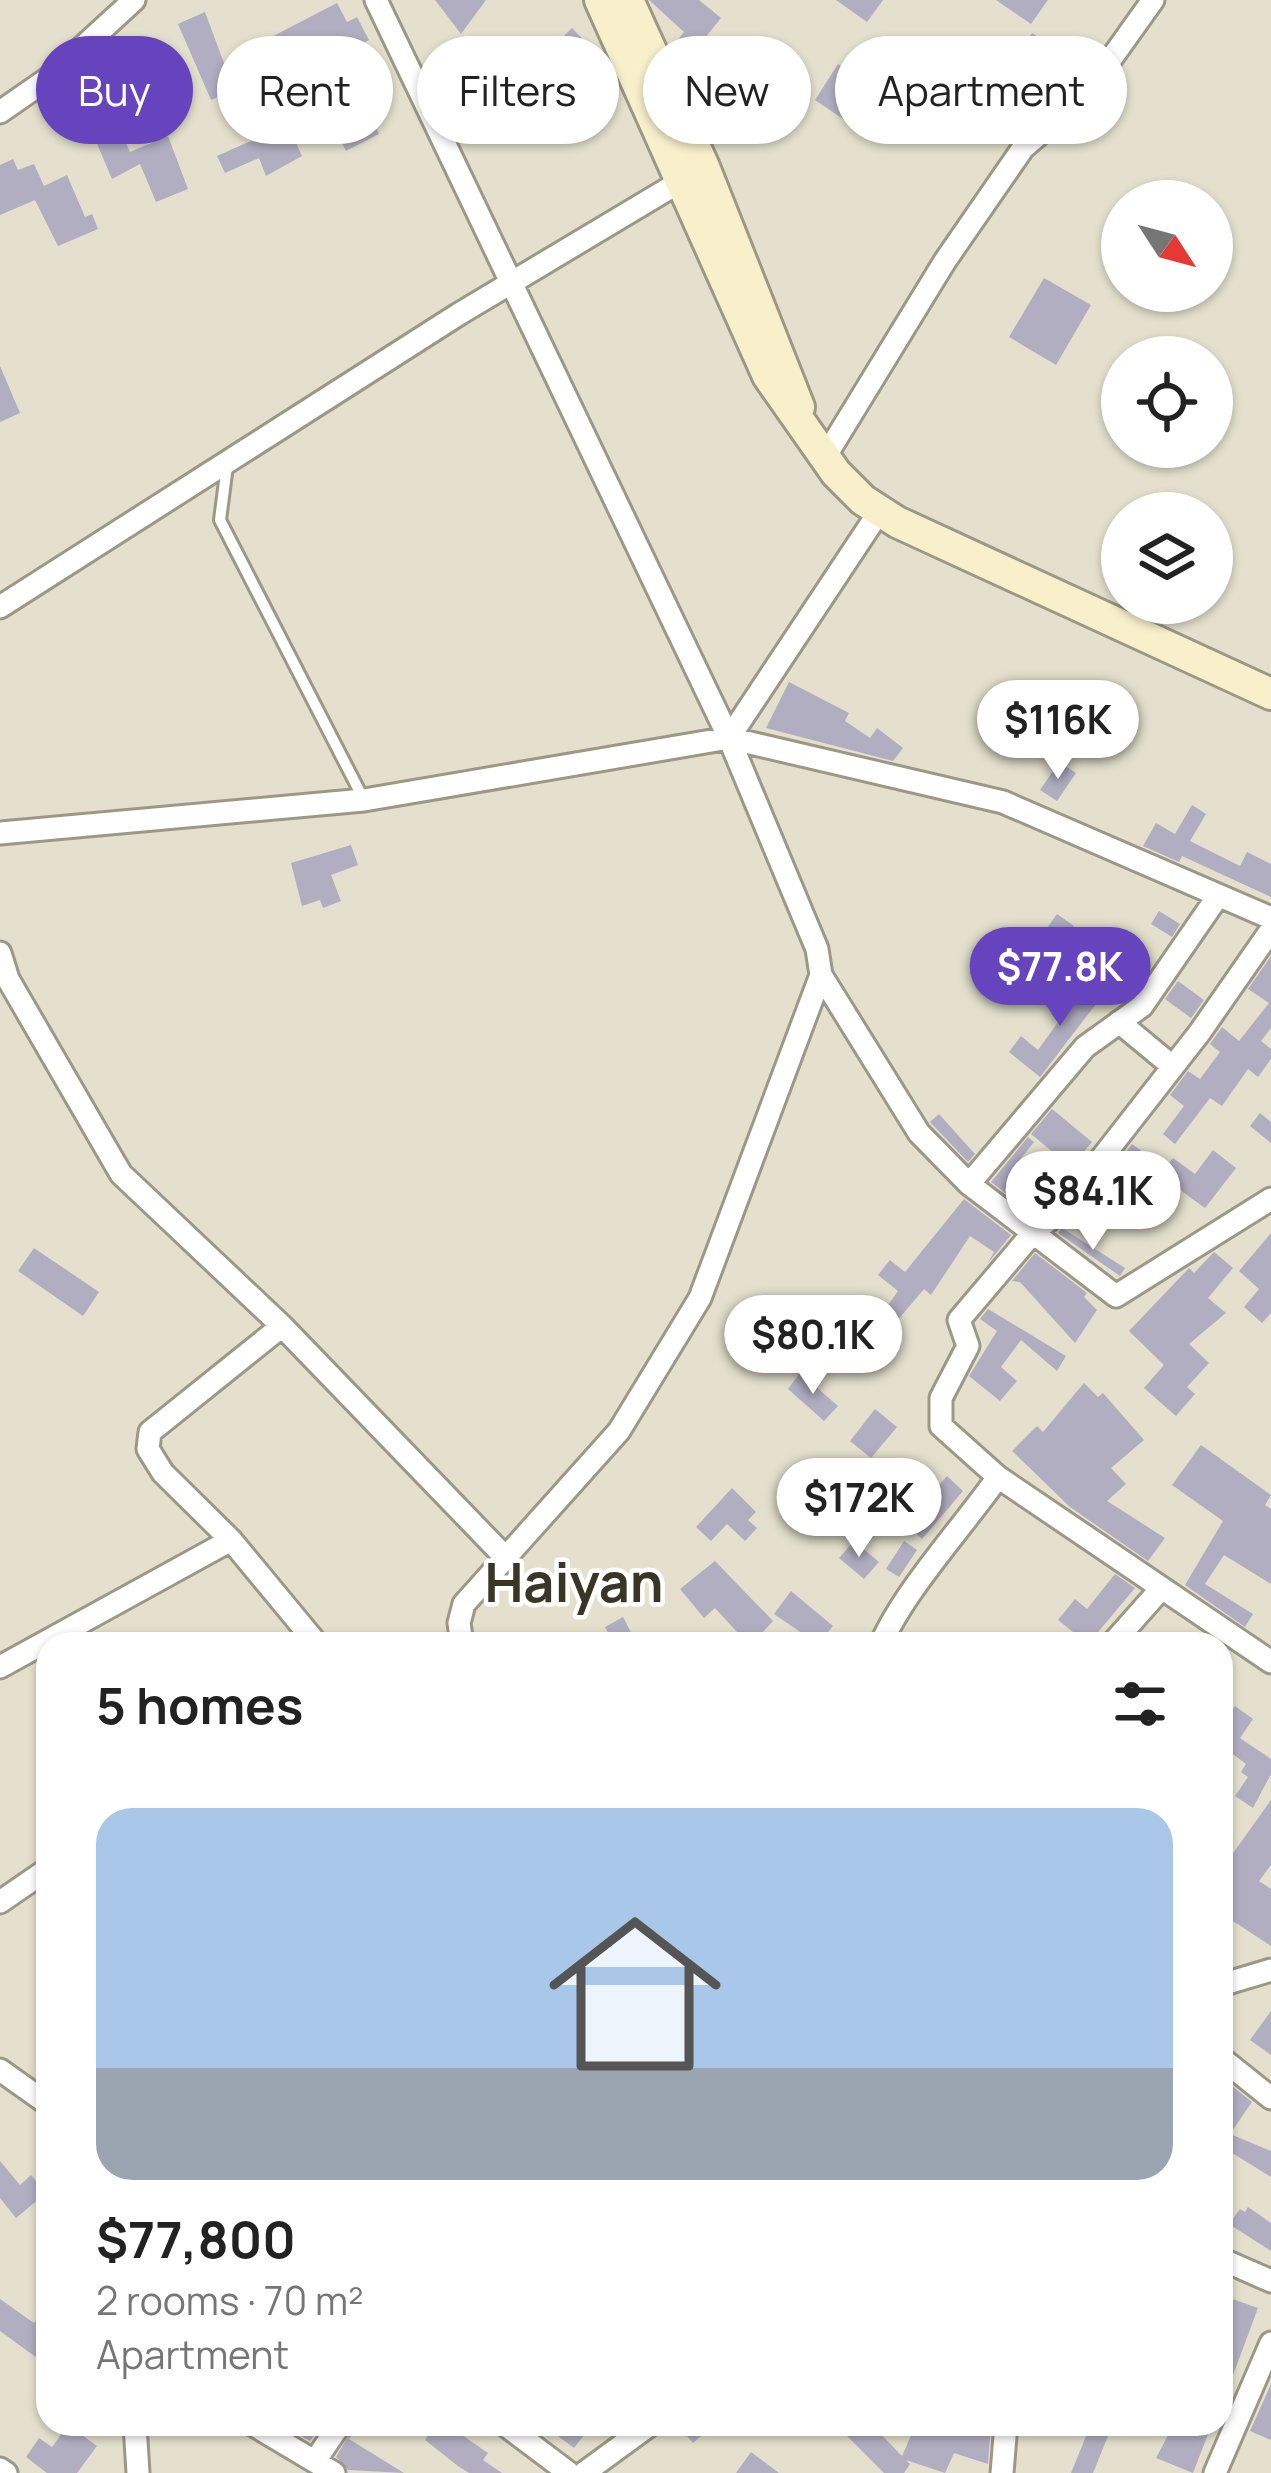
<!DOCTYPE html>
<html lang="en">
<head>
<meta charset="utf-8">
<style>
	:root { --surface:#fff; --page:#f2f2f2; --text:#222; --muted:#767676; --line:#e0e0e0; --accent:#6644bd }
	body { margin:0; font-family:Manrope,sans-serif; background:var(--page); color:var(--text); height:100vh; display:flex; flex-direction:column; font-size:45px; white-space:nowrap }
	* { box-sizing:border-box; margin:0 }
	p { font-size:39px; color:var(--muted) }
	.icon { flex:none; width:66px; height:66px; fill:none; stroke:currentColor; stroke-width:2; stroke-linecap:round; stroke-linejoin:round }
	.map { position:relative; flex:1; overflow:hidden }
	.panel { position:absolute; left:36px; top:1632px; width:1197px; height:804px; display:flex; flex-direction:column; background:var(--surface); border-radius:36px; box-shadow:0 3px 9px #0004 }
	.panel>* { flex:none }
	.hud { position:absolute; left:36px; top:36px; width:1200px; height:108px; display:flex; gap:24px }
	.needle { width:78px; rotate:126deg }
	.controls { position:absolute; left:1101px; top:180px; display:grid; gap:24px }
	.controls a { display:grid; place-items:center; width:132px; height:132px; border-radius:50%; background:var(--surface); box-shadow:0 3px 9px #0004; font-size:60px }
	.price { position:absolute; translate:-50% -102px; padding:0 27px; border-radius:42px; background:#fff; color:#222; font-size:39px; line-height:78px; filter:drop-shadow(0 3px 6px #0008) }
	.price::after { content:''; position:absolute; left:50%; top:72px; width:36px; height:27px; margin-left:-18px; background:inherit; clip-path:polygon(0 0,100% 0,50% 100%) }
	.price.on { background:var(--accent); color:#fff }
	ul { padding:0; list-style:none }
	li { display:grid; align-content:center; gap:24px; height:636px; padding:0 60px }
	li+li { border-top:3px solid var(--line) }
	li span { display:grid; place-items:center; height:372px; border-radius:36px; color:#555 }
	li>.icon { margin-inline-start:auto }
	span .icon { width:216px; height:216px; fill:#fffc; stroke-width:1 }
	li b { font-size:51px }
	h2 { display:flex; justify-content:space-between; align-items:center; height:144px; padding:0 60px; font-size:51px }
	.chip { padding:0 42px; border-radius:54px; background:var(--surface); box-shadow:0 3px 9px #0004; font-size:42px; line-height:108px }
	.chip.on { background:var(--accent); color:#fff }
	.map>svg:first-child { display:block }
</style>
</head>
<body>
<div class="map">
<svg width="1271" height="2473" viewBox="0 0 1271 2473">
	<rect width="100%" height="100%" fill="#e4e0cd"/>
	<path fill="#b1aec1" d="M435,0H486L461,34Z
		M649,0H699L721,18L692,54L676,42L684,32Z
		M836,0H883L867,22Z
		M996,0H1048L1031,24Z
		M337,3L347,22L357,17L369,40L339,56L379,134L346,151L299,58L259,79L252,47Z
		M205,12L234,90L211,100L178,24Z
		M572,28L604,61L570,94L557,81L513,123L477,86L513,51L530,69Z
		M1032,33L1078,63L1049,106L1023,128L985,103Z
		M123,51L139,90L109,105L130,152L168,136L188,189L156,202L140,164L112,179L73,87L100,73Z
		M838,64L873,87L849,123L815,100Z
		M288,125L302,156L266,176L259,158L225,173L217,156L262,136L265,143L273,141L271,132Z
		M13,159L18,170L34,164L44,186L67,175L85,217L92,214L98,229L58,246L35,200L0,215V165Z
		M1044,278L1091,305L1056,365L1009,337Z
		M0,366L20,413L0,422Z
		M789,682L849,713L845,721L870,738L877,728L903,748L893,761L766,728Z
		M1059,762L1076,773L1057,801L1040,790Z
		M1192,805L1206,814L1190,841L1240,866L1247,852L1271,864V897L1182,856L1179,862L1143,846L1156,823L1175,834Z
		M351,845L358,865L331,875L341,901L323,908L320,900L302,906L291,863Z
		M1159,911L1180,924L1172,937L1151,924Z
		M1057,914L1074,926L1070,931L1114,963L1102,979L1042,935Z
		M1271,956V1028L1261,1041L1271,1049V1059L1258,1077L1248,1069L1222,1106L1210,1098L1175,1144L1163,1134L1184,1106L1170,1095L1188,1071L1200,1079L1220,1052L1210,1044L1222,1027L1239,1041L1269,1003L1248,989Z
		M1092,975L1109,987L1040,1077L1009,1052L1021,1036L1038,1050Z
		M1178,981L1204,1000L1191,1018L1165,999Z
		M1052,1109L1092,1142L1071,1167L1031,1134Z
		M1260,1113L1271,1122V1143L1250,1126Z
		M939,1114L975,1154L968,1162L930,1122Z
		M1028,1137L1034,1142L1015,1166L1048,1194L1032,1213L991,1182Z
		M1132,1144L1165,1168L1173,1158L1195,1174L1213,1150L1236,1168L1205,1208L1173,1185L1147,1223L1121,1206L1115,1214L1091,1197Z
		M964,1199L1011,1235L988,1263L994,1252L970,1236L931,1295L924,1289L891,1328L878,1320L898,1291L878,1275L890,1260L905,1272Z
		M1062,1228L1125,1268L1120,1276L1058,1233Z
		M1271,1233V1313L1262,1323L1244,1307L1259,1289L1239,1271Z
		M34,1248L99,1292L83,1316L18,1271Z
		M1214,1252L1233,1268L1208,1298L1226,1313L1189,1344L1209,1363L1187,1387L1195,1394L1176,1416L1144,1388L1164,1365L1129,1331L1189,1268L1194,1273Z
		M1035,1253L1087,1293L1084,1297L1097,1310L1075,1343L1020,1282L1012,1281Z
		M846,1302L864,1316L840,1336L828,1326Z
		M988,1309L1066,1356L1057,1371L1021,1340L1001,1367L1017,1381L1000,1401L969,1376L997,1331L980,1319Z
		M800,1373L838,1406L824,1421L788,1389Z
		M1084,1383L1098,1397L1103,1393L1144,1440L1111,1468L1126,1484L1107,1501L1165,1538L1148,1561L1070,1507L1012,1451L1037,1426L1043,1432Z
		M875,1409L897,1427L871,1458L850,1441Z
		M1201,1445L1271,1495L1265,1505L1271,1509V1584L1224,1555L1205,1584L1253,1614L1245,1627L1185,1585L1223,1521L1172,1485Z
		M872,1458L895,1475L878,1498L860,1475Z
		M947,1476L963,1491L922,1539L906,1523Z
		M732,1488L756,1512L748,1520L757,1528L745,1541L727,1524L711,1541L696,1527Z
		M854,1541L879,1562L864,1579L839,1558Z
		M904,1541L917,1550L899,1577L886,1569Z
		M715,1561L773,1621L752,1644H727L737,1632L715,1608L704,1618L680,1589Z
		M1115,1574L1135,1588L1088,1644L1058,1620L1075,1599L1087,1609Z
		M791,1591L833,1626L818,1644H795L803,1634L774,1614Z
		M623,1617L637,1644H614L605,1627Z
		M1235,1706L1253,1719L1240,1738L1271,1759V1774L1253,1808L1235,1796L1248,1777L1241,1772L1246,1764L1221,1745V1726Z
		M1271,1800V1865L1259,1881L1271,1889V1946L1221,1913V1870Z
		M1271,2011V2055L1250,2040Z
		M1221,2077L1252,2102L1230,2134L1271,2151V2177L1221,2146V2112L1231,2098L1221,2091Z
		M0,2161L20,2185L31,2175L46,2193L16,2218L0,2198Z
		M1248,2207L1271,2223V2251L1229,2224L1240,2209L1245,2212Z
		M1221,2295L1258,2308L1223,2402H1221Z
		M0,2299L34,2323L48,2306V2366L0,2331Z
		M1271,2384V2440L1250,2431Z
		M281,2424H322L310,2441Z
		M355,2424H360L349,2439L404,2473L348,2470L336,2457Z
		M436,2424H446L488,2453L483,2460L502,2473H469L458,2466L425,2440Z
		M542,2424H593L574,2448Z
		M676,2424H715L693,2443Z
		M835,2424H871L902,2456L916,2424H991L988,2464L954,2453L945,2473L906,2460L910,2464L904,2473H884Z
		M1091,2424H1113L1093,2473H1071Z
		M1174,2424H1212L1193,2473L1156,2458Z
		M68,2425L97,2446L77,2473H47L26,2457L39,2438L52,2447Z
		M751,2452L779,2473H736Z"/>
	<g fill="none" stroke-linecap="round" stroke-linejoin="round">
		<defs>
			<path id="lane" d="M227,466L220,520L364,800"/>
			<path id="street" d="M376,0L729,738L817,949L821,975L700,1298L619,1431L464,1604L459,1623L462,1644
				M0,112L49,78L134,0
				M825,457L945,261L1023,148L1086,94L1153,0
				M0,607L459,314L693,174
				M729,738L879,512
				M0,833L364,800L729,738L1003,802L1271,918
				M1271,930L1200,1032L1062,1209L1032,1234L959,1320L968,1346L941,1398V1426L998,1477L1271,1662
				M0,953L8,979L121,1174L282,1326L505,1557
				M821,975L919,1133L969,1184L1116,1296L1271,1199
				M1119,1022L1172,1066
				M969,1184L1085,1047L1142,1006L1218,896
				M282,1326L150,1432L148,1449L163,1473L231,1540L317,1644
				M881,1644C904,1591 962,1528 998,1477
				M1112,1644L1159,1591
				M0,1667L231,1540
				M0,1902L48,1869
				M1221,1985L1271,1970
				M1221,2058L1271,2098
				M0,2070L48,2104
				M1221,2259L1271,2281
				M135,2424L138,2473
				M252,2424L334,2473
				M504,2424L569,2473
				M315,2461L340,2424
				M0,2469L6,2473
				M584,2473L651,2424
				M1002,2473L1006,2424
				M1215,2473L1271,2343"/>
			<path id="secondary" d="M600,0L768,376L836,473L863,500L897,522L1271,694
				M628,0L704,167L799,407"/>
		</defs>
		<use href="#lane" stroke="#9c9886" stroke-width="16"/>
		<use href="#street" stroke="#9c9886" stroke-width="27"/>
		<use href="#secondary" stroke="#9c9886" stroke-width="36"/>
		<use href="#lane" stroke="#fff" stroke-width="10"/>
		<use href="#street" stroke="#fff" stroke-width="21"/>
		<use href="#secondary" stroke="#f8f0cb" stroke-width="30"/>
	</g>
	<g text-anchor="middle" stroke-width="9" stroke-linejoin="round" paint-order="stroke">
		<g font-size="54" font-weight="bold" fill="#393626" stroke="#fff">
			<text x="574" y="1602">Haiyan</text>
		</g>
	</g>
</svg>
<div class="controls">
<a><svg class="needle" viewBox="-14 -14 28 28"><path d="M0-13l5 13h-10z" fill="#e53935"/><path d="M0 13l5-13h-10z" fill="#767676"/></svg></a>
<a><svg class="icon" aria-label="locate" viewBox="0 0 24 24"><circle cx="12" cy="12" r="6"/><path d="M12 2v4M12 18v4M2 12h4M18 12h4"/></svg></a>
<a><svg class="icon" aria-label="layers" viewBox="0 0 24 24"><path d="M12 4l9 5-9 5-9-5zM3 14l9 5 9-5"/></svg></a>
</div>
<b class="price" style="left:1058px;top:782px">$116K</b>
<b class="price on" style="left:1060px;top:1029px">$77.8K</b>
<b class="price" style="left:1093px;top:1253px">$84.1K</b>
<b class="price" style="left:813px;top:1397px">$80.1K</b>
<b class="price" style="left:859px;top:1560px">$172K</b>
<div class="hud">
<a class="chip on">Buy</a>
<a class="chip">Rent</a>
<a class="chip">Filters</a>
<a class="chip">New</a>
<a class="chip">Apartment</a>
</div>
<section class="panel">
<h2>5 homes<svg class="icon" aria-label="filters" viewBox="0 0 24 24"><path d="M4 7h16M4 17h16"/><circle cx="9" cy="7" r="2"/><circle cx="15" cy="17" r="2"/></svg></h2>
<ul>
<li><span style="background:linear-gradient(#a9c7e8 70%,#9aa5b1 0)"><svg class="icon" aria-label="home" viewBox="0 0 24 24"><path d="M3 11l9-7 9 7M6 9v11h12V9"/></svg></span><div><b>$77,800</b><p>2 rooms · 70 m²</p><p>Apartment</p></div></li>
</ul>
</section>
</div>
</body>
</html>
